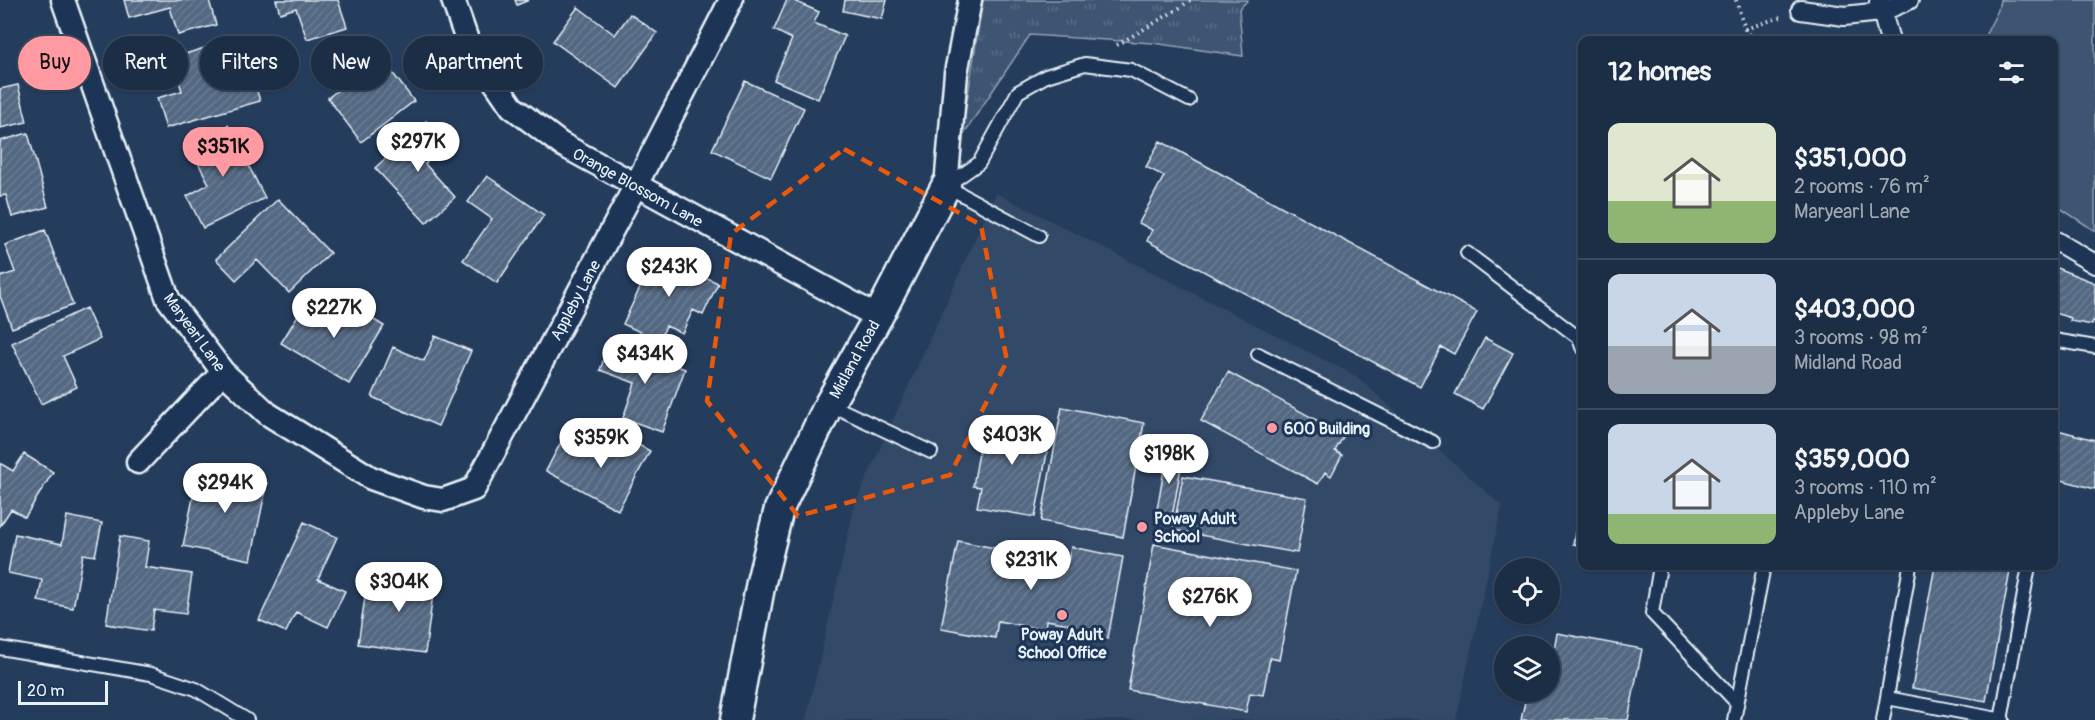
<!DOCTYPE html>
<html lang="en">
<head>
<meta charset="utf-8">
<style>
	:root { --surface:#1c2e46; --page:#25364d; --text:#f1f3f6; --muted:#a0a8b3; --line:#3a4a5f; --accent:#ff9aa2 }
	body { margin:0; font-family:Pangolin,sans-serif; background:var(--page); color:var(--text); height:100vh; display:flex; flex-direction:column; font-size:22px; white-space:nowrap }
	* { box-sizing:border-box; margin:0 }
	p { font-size:20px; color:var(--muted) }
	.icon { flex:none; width:33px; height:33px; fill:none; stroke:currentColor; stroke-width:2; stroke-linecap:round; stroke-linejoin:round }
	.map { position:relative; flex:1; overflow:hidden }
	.panel { position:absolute; left:1578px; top:36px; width:480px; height:534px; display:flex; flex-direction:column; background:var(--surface); border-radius:12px; box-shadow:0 2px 4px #0004,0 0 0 2px var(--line) }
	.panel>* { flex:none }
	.top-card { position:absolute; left:18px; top:36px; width:570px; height:54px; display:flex; gap:12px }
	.fabs { position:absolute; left:1494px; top:558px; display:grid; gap:12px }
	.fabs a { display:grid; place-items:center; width:66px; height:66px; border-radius:50%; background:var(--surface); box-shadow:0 2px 4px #0004,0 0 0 2px var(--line); font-size:30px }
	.scale { position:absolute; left:18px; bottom:15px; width:90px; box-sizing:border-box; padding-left:6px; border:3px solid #e8f1f8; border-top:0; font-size:16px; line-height:21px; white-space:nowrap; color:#e8f1f8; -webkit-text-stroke:4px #1d3557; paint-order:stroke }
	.price { position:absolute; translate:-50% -51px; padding:0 14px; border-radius:21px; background:#fff; color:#222; font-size:20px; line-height:39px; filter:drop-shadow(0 2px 3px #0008) }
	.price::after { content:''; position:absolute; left:50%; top:36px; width:18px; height:14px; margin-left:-9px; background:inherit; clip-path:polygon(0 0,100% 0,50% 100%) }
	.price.active { background:var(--accent); color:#111 }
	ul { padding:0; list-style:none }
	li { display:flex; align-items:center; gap:18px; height:150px; padding:0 30px }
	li+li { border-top:2px solid var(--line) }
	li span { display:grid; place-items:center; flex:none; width:168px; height:120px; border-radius:12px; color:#555 }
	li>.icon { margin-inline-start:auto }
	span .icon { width:72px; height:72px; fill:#fffc; stroke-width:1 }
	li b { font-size:26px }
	h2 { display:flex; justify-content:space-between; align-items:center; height:72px; padding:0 30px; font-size:26px }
	.chip { padding:0 21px; border-radius:27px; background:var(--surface); box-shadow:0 2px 4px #0004,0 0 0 2px var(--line); font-size:21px; line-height:54px }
	.chip.active { background:var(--accent); color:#111 }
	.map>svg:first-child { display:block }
</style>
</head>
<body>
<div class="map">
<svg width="2095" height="720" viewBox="0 0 2095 720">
	<defs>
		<pattern id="grass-tufts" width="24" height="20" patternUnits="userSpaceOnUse" patternTransform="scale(1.5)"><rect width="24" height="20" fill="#3e5472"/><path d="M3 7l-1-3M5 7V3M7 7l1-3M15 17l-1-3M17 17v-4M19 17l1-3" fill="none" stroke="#5a6d87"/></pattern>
		<pattern id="building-hatch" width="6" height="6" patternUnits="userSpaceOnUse" patternTransform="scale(1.5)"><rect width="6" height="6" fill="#536782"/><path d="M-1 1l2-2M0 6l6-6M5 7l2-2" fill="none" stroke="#6c7d94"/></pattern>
	</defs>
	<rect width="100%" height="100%" fill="#253d5d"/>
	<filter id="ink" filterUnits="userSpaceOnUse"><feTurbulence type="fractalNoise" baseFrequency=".0167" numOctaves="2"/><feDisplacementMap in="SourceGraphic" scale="12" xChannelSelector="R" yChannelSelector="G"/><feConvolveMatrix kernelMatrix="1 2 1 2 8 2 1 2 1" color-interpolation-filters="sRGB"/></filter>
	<g filter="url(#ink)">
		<path fill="#334a68" d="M996,193L1356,376L1502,506L1456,720H806L855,504Z"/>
		<path fill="url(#grass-tufts)" stroke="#93a2b5" stroke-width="1.5" d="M983,0H1248L1239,9L1243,56L1153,43L1030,35L961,138Z"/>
		<path fill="#3e5472" stroke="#93a2b5" stroke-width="1.5" d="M2000,0H2095V231L2054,204V40H1983L1998,10Z"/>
		<path fill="url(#building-hatch)" stroke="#e8f1f8" stroke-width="1.5" d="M124,0H209L216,25L178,35L170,7L129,18Z
			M276,0H338L347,27L307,39L296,8L280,13Z
			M515,0H529L517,5Z
			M787,0H792L819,12L814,23L845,36L818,99L774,80L792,39L774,30Z
			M845,0H887L882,19L843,11Z
			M578,7L615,35L630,14L657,33L618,88L553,41Z
			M366,38L414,101L361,142L328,98L348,82L333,63Z
			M224,42L231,66L248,61L260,101L166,128L157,98L182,91L172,58Z
			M745,81L804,108L771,178L712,150Z
			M18,85L27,122L0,128V89Z
			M426,121L448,144L425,164L455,197L426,223L375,168Z
			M228,125L265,198L203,228L187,196L209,184L189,145Z
			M28,133L48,207L12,217L6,195L0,196V141Z
			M1160,141L1477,312L1454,354L1441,347L1420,387L1147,241L1152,230L1139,223L1164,176L1146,167Z
			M487,176L544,215L497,283L463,260L492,219L468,202Z
			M278,199L330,253L289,293L257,260L236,280L216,259Z
			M45,230L73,305L12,328L0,296V277L15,272L5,245Z
			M656,254L718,283L703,315L693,310L682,333L666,326L659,341L623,324Z
			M2054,267L2095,283V322L2093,321L2092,325L2070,321L2071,318L2054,313Z
			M339,299L384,326L349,384L281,343L303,307L326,320Z
			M86,308L100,339L63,356L77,387L41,404L12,343Z
			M435,336L471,351L438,426L372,397L393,347L424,361Z
			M1485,338L1513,353L1483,409L1455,394Z
			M610,342L685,369L662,432L623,418L635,383L600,370Z
			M1228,372L1344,435L1335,451L1342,455L1331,476L1325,472L1318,484L1201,421Z
			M1062,407L1144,423L1123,537L1041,521Z
			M995,416L1052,426L1035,517L977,507L981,487L973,486L983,430L992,432Z
			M2054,429L2095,440V489L2054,478Z
			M615,432L650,451L618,510L546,471L561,442L600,462Z
			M1167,453L1183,456L1172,517L1156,515Z
			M24,454L53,472L25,517L11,509L0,526V463L13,471Z
			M199,469L267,483L251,560L183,546Z
			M1183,476L1307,498L1297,553L1173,530Z
			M1582,490V511L1579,510Z
			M1579,512L1582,513V546L1573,544Z
			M67,516L102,523L95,556L83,554L73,608L38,601L42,580L8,573L15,534L62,544Z
			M304,522L337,537L318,579L345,591L328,627L296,612L286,632L259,620Z
			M120,536L149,541L145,567L192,574L186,614L154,610L151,631L106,624Z
			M958,541L1068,562L1071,547L1123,557L1108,638L1073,632L1075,625L1046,620L1045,630L998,621L995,638L941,628Z
			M1154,544L1296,571L1279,660L1270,658L1263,695L1250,693L1246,712L1128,690Z
			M1935,566H2011L1986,701L1912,688Z
			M402,567L436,572L425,653L358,644L367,584L398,588Z
			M1557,633L1642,649L1628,720H1521L1527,692H1550V671Z"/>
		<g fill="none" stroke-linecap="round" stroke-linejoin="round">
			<defs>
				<path id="service" d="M1039,236L946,186L979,163L1018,92L1046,76L1085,64L1131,70L1189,100
					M1467,253L1579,338L1582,347
					M2054,340L2095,347
					M1258,354L1433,442
					M829,404L931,452
					M1660,566L1652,613L1736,702
					M0,648L151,674L196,689L247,720
					M1887,698L2003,720
					M1734,720L1764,566
					M1883,720L1910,566
					M2001,720L2029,566"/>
				<path id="pedestrian" d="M1879,2L1890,40
					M1801,10L1844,16L1881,12L1909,0
					M2054,240L2095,264"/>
				<path id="minor" d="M63,0L168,299L223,372L268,414L371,478L424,497L443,500L474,489L636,185L731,0
					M453,0L468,43L512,107L561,144L878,317
					M946,186L956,73L970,0
					M138,462L223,372"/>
				<path id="tertiary" d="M735,720L761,582L779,509L829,404L878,317L946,186"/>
			</defs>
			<use href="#service" stroke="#e8f1f8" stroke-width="16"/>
			<use href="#pedestrian" stroke="#e8f1f8" stroke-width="22"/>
			<use href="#minor" stroke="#e8f1f8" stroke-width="27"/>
			<use href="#tertiary" stroke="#e8f1f8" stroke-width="33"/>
			<path stroke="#e8f1f8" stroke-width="4" stroke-dasharray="1.5 4.5" stroke-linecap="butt" d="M1736,0L1745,29L1754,40
				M1745,29L1781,17
				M1117,45L1178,9L1190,0"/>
			<use href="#service" stroke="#1d3557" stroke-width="12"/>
			<use href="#pedestrian" stroke="#1d3557" stroke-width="18"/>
			<use href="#minor" stroke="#1d3557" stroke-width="22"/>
			<use href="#tertiary" stroke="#1d3557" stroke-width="28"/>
		</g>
	</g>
	<path fill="none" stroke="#e8590c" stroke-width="4.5" stroke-dasharray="12 8" stroke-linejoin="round" d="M844,149L981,225L1007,361L950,475L798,516L707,401L731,234Z"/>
	<g fill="#ff9aa2" stroke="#1d3557" stroke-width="2">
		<circle cx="1272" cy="428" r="6"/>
		<circle cx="1142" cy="527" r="6"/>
		<circle cx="1062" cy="615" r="6"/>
	</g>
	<g text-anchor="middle" stroke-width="6" stroke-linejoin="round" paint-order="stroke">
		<g font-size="16" fill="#e8f1f8" stroke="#1d3557">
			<text transform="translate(638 187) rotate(29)" y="6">Orange Blossom Lane</text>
			<text transform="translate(575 300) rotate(-62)" y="6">Appleby Lane</text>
			<text transform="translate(195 332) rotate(54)" y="6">Maryearl Lane</text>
			<text transform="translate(854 359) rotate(-61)" y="6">Midland Road</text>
		</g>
		<g font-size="16" font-weight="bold" fill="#e8f1f8" stroke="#1d3557" text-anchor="start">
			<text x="1284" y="434">600 Building</text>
			<text x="1154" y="524">Poway Adult<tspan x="1154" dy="18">School</tspan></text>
			<text x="1062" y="640" text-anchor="middle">Poway Adult<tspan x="1062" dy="18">School Office</tspan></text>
		</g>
	</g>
</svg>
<div class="fabs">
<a><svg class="icon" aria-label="locate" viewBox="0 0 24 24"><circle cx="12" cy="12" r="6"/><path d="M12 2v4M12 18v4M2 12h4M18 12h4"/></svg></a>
<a><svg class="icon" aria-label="layers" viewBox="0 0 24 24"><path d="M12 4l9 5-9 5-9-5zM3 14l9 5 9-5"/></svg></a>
</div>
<div class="scale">20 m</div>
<b class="price" style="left:418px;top:173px">$297K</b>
<b class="price active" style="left:223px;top:178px">$351K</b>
<b class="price" style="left:669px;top:298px">$243K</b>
<b class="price" style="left:334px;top:339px">$227K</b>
<b class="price" style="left:645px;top:385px">$434K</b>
<b class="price" style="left:1012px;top:466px">$403K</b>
<b class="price" style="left:601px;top:469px">$359K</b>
<b class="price" style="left:1169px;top:485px">$198K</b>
<b class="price" style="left:225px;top:514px">$294K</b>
<b class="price" style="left:1031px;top:591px">$231K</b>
<b class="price" style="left:399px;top:613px">$304K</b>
<b class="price" style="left:1210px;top:628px">$276K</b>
<div class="top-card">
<a class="chip active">Buy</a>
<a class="chip">Rent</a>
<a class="chip">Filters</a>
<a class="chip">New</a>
<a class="chip">Apartment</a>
</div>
<section class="panel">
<h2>12 homes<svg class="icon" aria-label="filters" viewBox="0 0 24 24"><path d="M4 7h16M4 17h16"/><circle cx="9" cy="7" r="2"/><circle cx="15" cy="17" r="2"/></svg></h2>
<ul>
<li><span style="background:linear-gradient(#dfe7d0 65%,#8fb573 0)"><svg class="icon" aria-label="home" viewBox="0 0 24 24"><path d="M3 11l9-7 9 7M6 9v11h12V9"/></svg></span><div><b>$351,000</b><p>2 rooms · 76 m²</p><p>Maryearl Lane</p></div></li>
<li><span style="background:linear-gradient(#c9d6e8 60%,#9aa5b1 0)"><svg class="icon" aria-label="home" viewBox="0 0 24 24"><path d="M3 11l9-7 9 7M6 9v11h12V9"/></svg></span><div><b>$403,000</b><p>3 rooms · 98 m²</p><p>Midland Road</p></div></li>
<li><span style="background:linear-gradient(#c9d6e8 75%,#8fb573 0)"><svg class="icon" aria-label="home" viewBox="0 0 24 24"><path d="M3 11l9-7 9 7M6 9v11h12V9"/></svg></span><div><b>$359,000</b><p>3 rooms · 110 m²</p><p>Appleby Lane</p></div></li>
</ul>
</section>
</div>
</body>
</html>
